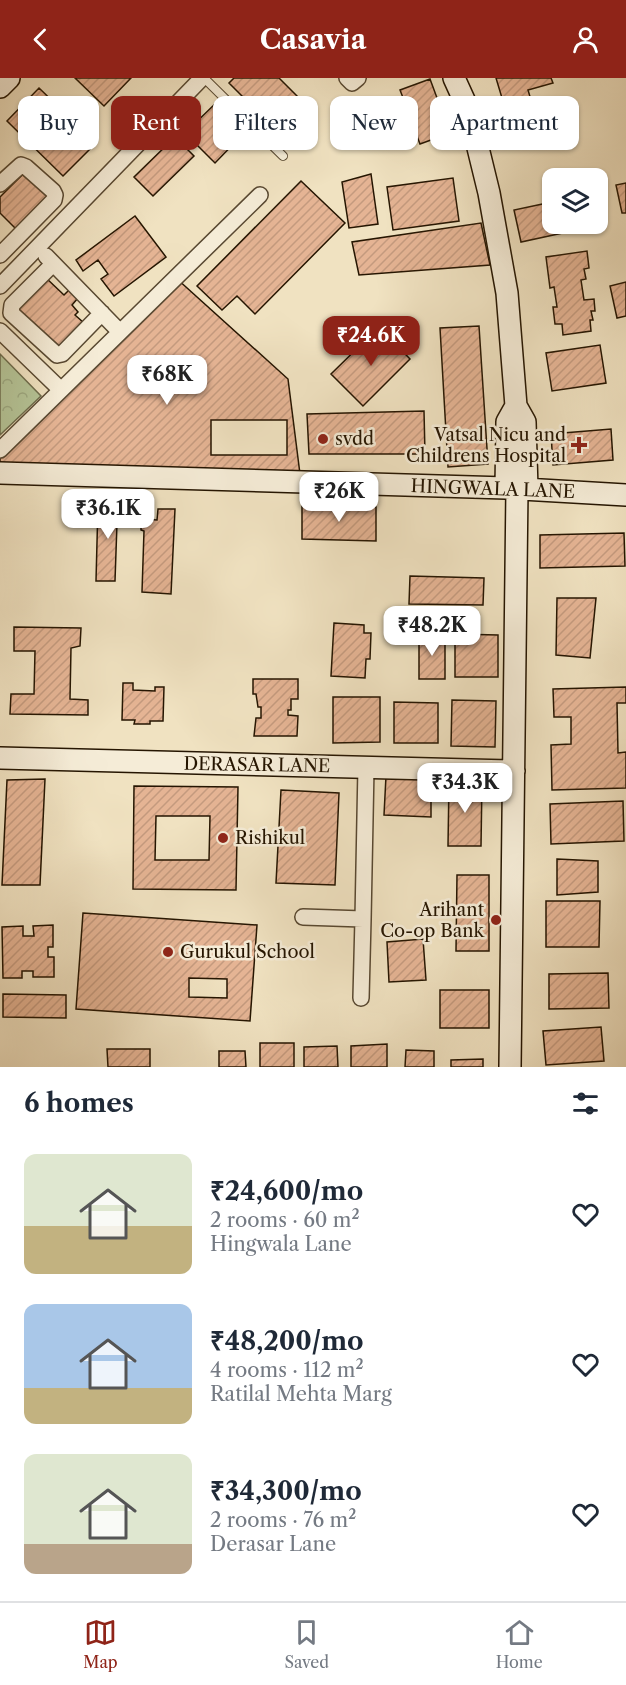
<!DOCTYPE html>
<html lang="en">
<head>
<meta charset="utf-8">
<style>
	:root { --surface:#fff; --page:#f6f6f7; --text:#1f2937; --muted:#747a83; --line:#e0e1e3; --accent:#8f2418 }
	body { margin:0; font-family:"Libre Caslon Text",serif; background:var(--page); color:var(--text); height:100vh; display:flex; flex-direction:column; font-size:22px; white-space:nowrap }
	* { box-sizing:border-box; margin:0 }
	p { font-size:20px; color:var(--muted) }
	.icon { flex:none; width:33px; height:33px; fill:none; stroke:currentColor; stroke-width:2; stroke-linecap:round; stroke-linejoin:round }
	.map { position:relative; height:989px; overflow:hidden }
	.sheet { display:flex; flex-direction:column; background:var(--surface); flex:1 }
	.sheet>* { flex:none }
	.hud { position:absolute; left:18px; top:18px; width:591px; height:54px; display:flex; gap:12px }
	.controls { position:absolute; left:542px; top:90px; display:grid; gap:12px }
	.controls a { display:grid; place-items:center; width:66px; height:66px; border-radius:12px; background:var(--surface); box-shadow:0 2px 4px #0004; font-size:30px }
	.price { position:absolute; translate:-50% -51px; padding:0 14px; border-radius:12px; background:#fff; color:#222; font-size:20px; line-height:39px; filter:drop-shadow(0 2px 3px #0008) }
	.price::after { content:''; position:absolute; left:50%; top:36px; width:18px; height:14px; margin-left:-9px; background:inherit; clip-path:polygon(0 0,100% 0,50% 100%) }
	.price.active { background:var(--accent); color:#fff }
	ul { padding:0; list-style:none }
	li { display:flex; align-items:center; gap:18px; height:150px; padding:0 24px }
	li span { display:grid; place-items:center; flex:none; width:168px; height:120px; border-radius:12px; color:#555 }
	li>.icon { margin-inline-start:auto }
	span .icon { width:72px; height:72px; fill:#fffc; stroke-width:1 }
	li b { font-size:26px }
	h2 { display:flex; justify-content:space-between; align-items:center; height:72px; padding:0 24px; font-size:26px }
	.chip { padding:0 21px; border-radius:12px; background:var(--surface); box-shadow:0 2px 4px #0004; font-size:21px; line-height:54px }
	.chip.active { background:var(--accent); color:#fff }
	header { display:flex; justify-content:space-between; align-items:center; height:78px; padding:0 24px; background:var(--accent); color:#fff; font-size:27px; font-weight:800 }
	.dock { display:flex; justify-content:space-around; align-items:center; height:84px; border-top:2px solid var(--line); background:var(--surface); font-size:16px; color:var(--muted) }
	.dock a { display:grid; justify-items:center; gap:3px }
	.dock .active { color:var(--accent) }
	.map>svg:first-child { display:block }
</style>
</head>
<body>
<header><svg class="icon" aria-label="back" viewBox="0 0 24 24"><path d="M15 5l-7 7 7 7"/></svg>Casavia<svg class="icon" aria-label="person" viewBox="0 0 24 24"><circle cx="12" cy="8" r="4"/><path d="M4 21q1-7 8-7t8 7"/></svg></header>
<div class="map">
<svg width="626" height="989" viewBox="0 0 626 989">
	<defs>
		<pattern id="forest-crowns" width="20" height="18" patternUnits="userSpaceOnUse" patternTransform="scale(1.5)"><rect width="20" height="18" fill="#b5c497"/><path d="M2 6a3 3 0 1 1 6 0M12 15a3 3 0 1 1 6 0" fill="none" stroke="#9ca880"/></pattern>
		<pattern id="building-hatch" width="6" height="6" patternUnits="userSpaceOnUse" patternTransform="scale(1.5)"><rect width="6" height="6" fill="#e5b494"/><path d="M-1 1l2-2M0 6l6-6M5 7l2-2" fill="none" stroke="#c49a7e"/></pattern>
	</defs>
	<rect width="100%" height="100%" fill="#f0e2c1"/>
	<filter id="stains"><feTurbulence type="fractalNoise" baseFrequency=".00333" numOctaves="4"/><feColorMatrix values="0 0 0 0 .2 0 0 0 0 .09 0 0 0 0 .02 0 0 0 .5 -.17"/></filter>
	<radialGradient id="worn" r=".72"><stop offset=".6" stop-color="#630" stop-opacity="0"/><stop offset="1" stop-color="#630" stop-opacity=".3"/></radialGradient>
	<path fill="url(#forest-crowns)" stroke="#6d6c4c" stroke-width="1.5" d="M0,276L41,318L0,357Z"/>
	<path fill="url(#building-hatch)" stroke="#251501" stroke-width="1.5" fill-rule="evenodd" d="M75,0H131L104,28Z
		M234,0H279L302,23L274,50L229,5Z
		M496,0H551L553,5L528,12L531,22L505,30Z
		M430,1L450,55L420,66L412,45L409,46L404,32L407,30L400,12Z
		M39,10L96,65L63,98L7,43Z
		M217,24L246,53L215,85L185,55Z
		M175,59L194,78L153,118L134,99Z
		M25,94L51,119L18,153L0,135V119Z
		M371,96L378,146L349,150L342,104Z
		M453,100L459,143L393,152L387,109Z
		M301,103L345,145L255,236L237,218L222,232L197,208Z
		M626,105V135H622L616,107Z
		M552,124V146H585L586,150L521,164L514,132Z
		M135,138L166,179L114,218L101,201L108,196L98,182L83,193L76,182Z
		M481,145L490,187L359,197L352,164Z
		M587,173L589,190L584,191L586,201L581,202L584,222L594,221L595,233H591L593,242H590L591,253L563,257L562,246H555L553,229H557L554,209L550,210L546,179Z
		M45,199L64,217L70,211L78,220L72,227L78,234L75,237L84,245L57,273L14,231Z
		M176,200L288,301L301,404L0,395V372Z
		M626,204V238L617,240L610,208Z
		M479,248L488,386L448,389L440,250Z
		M379,249L410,281L363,328L331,296Z
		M600,267L606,305L552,313L546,275Z
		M424,333L425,376H309L307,336Z
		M211,342H287V377H211Z
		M611,351L613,382L553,387L551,356Z
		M98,426H128L127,434L120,433V445H117L115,503H96Z
		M302,427L376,429V463L302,461Z
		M158,431H175L171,516L142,514L144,453L141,452V441L157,442Z
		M624,455L625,488L540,490V457Z
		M410,498L484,500L483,527L409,526Z
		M557,520H596L590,580L556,577Z
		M334,545L364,547V555H371L370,581H366L365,600L331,598Z
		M14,549L81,550L80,568L71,570L70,621L88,622V637L10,636L11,616H34L35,573H14Z
		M455,556L498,557V599H455Z
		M419,557H445V601H419Z
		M253,601H298V621H291V632H288V637L298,638L297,658H254L256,640H261V629H258L256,616H253Z
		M123,605H133V612L155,613V609H164L163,643H150V646H134L135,642H122Z
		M626,609V625H617L618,675L626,674V710L552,712L551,667L571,666V639H554L553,611Z
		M333,619H380V664L333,665Z
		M452,622L496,623L495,669L451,668Z
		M394,624L438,625V665H394Z
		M386,698H431V739L384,737Z
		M45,701L40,807H2L7,702Z
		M449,704H482L481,768H448Z
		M134,708L238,709L236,812L133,811ZM156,738H210L209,782H155Z
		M281,712L339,715L335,807L276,805Z
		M623,723L624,763L551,766L550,726Z
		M557,781L598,783V814L557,817Z
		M457,797H489V873H456Z
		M546,823H600L599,869H546Z
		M83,835L257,847L250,943L76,931ZM189,900L227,901V920L189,919Z
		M53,847V869H48V879H54V899H33V893H22V900H3L2,849L23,848V858H34L33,848Z
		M423,861L426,902L389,904L387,864Z
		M608,895L609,930L549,931V896Z
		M440,912H489V950H440Z
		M3,916L66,917V940L3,939Z
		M601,949L604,983L546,987L543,953Z
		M260,965H294V989H260Z
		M387,966V989H351V968Z
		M337,968L338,989H304V969Z
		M107,971H150V989H108Z
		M406,972L434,973V989H405Z
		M219,973H245L246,989H219Z
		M483,981V989H451V982Z"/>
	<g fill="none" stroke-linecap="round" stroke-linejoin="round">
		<defs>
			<path id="lane" d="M204,0L283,78"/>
			<path id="street" d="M347,0L352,5L358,0
				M0,106L21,87L26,89L53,113L55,117L54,122L0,177
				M46,178L120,254
				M53,186L12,227L11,235L57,277L62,276L102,235
				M0,208L202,0
				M0,253L61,312
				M0,372L260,117
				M303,839L363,841L366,689
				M361,920L363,841"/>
			<path id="secondary" d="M454,0L469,33L489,115L507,215L516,328L507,344L506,410
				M0,9L9,0
				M516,328L525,344L527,411
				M0,395L506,410L626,417
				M0,680L514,693
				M510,989L517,411"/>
		</defs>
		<use href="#lane" stroke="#584831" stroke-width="10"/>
		<use href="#street" stroke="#584831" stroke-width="18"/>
		<use href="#secondary" stroke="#251501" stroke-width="24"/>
		<use href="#lane" stroke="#f5ecd7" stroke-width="8"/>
		<use href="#street" stroke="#f5ecd7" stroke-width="15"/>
		<use href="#secondary" stroke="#f5ecd7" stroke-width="21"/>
	</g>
	<g fill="#8f2418" stroke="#f5ecd7" stroke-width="2">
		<circle cx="323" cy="361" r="6"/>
		<path d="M576 358h6v6h6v6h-6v6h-6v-6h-6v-6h6z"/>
		<circle cx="223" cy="760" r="6"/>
		<circle cx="496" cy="842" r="6"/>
		<circle cx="168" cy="874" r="6"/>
	</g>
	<g text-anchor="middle" stroke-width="5" stroke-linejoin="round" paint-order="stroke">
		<g font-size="18" fill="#251501" stroke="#f5ecd7" text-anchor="start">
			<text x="566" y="363" text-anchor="end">Vatsal Nicu and<tspan x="566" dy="21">Childrens Hospital</tspan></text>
			<text x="335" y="367">svdd</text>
			<text x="235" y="766">Rishikul</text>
			<text x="484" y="838" text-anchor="end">Arihant<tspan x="484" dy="21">Co-op Bank</tspan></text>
			<text x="180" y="880">Gurukul School</text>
		</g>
		<g font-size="18" fill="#251501" stroke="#f5ecd7">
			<text transform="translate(493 411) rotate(2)" y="6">HINGWALA LANE</text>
			<text transform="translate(257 687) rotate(1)" y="6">DERASAR LANE</text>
		</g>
	</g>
	<rect width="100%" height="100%" filter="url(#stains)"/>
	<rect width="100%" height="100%" fill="url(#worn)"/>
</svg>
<div class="controls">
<a><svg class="icon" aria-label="layers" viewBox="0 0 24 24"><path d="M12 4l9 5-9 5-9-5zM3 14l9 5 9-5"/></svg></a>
</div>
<b class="price active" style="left:371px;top:289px">₹24.6K</b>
<b class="price" style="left:167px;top:328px">₹68K</b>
<b class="price" style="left:339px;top:445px">₹26K</b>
<b class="price" style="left:108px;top:462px">₹36.1K</b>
<b class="price" style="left:432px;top:579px">₹48.2K</b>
<b class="price" style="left:465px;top:736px">₹34.3K</b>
<div class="hud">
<a class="chip">Buy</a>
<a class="chip active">Rent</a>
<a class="chip">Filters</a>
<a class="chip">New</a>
<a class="chip">Apartment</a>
</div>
</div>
<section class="sheet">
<h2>6 homes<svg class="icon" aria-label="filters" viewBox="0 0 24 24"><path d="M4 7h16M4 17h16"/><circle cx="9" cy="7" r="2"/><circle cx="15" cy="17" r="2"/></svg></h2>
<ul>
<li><span style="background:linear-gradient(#dfe7d0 60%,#c2b280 0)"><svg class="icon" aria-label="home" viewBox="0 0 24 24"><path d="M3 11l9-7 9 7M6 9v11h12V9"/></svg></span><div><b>₹24,600/mo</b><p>2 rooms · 60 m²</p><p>Hingwala Lane</p></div><svg class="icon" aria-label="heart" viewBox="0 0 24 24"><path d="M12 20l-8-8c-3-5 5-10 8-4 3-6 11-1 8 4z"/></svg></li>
<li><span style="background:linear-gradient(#a9c7e8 70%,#c2b280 0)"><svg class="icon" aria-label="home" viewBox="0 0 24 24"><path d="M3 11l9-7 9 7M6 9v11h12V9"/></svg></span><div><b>₹48,200/mo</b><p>4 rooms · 112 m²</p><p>Ratilal Mehta Marg</p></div><svg class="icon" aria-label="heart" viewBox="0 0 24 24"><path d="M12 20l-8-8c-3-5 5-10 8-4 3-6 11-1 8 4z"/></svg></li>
<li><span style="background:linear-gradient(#dfe7d0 75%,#b9a48a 0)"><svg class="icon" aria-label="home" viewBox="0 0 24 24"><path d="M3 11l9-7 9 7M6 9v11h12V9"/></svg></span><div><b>₹34,300/mo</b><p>2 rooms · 76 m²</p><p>Derasar Lane</p></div><svg class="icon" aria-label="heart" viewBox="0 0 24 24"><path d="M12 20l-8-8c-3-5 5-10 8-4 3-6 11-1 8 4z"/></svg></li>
</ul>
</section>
<nav class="dock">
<a class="active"><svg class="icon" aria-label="map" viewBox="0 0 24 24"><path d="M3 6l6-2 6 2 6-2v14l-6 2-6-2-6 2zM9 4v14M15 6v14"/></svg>Map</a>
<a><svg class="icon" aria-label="saved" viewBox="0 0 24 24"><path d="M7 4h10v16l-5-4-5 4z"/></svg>Saved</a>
<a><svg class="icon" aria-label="home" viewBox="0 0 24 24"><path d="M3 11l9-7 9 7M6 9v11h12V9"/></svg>Home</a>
</nav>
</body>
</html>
